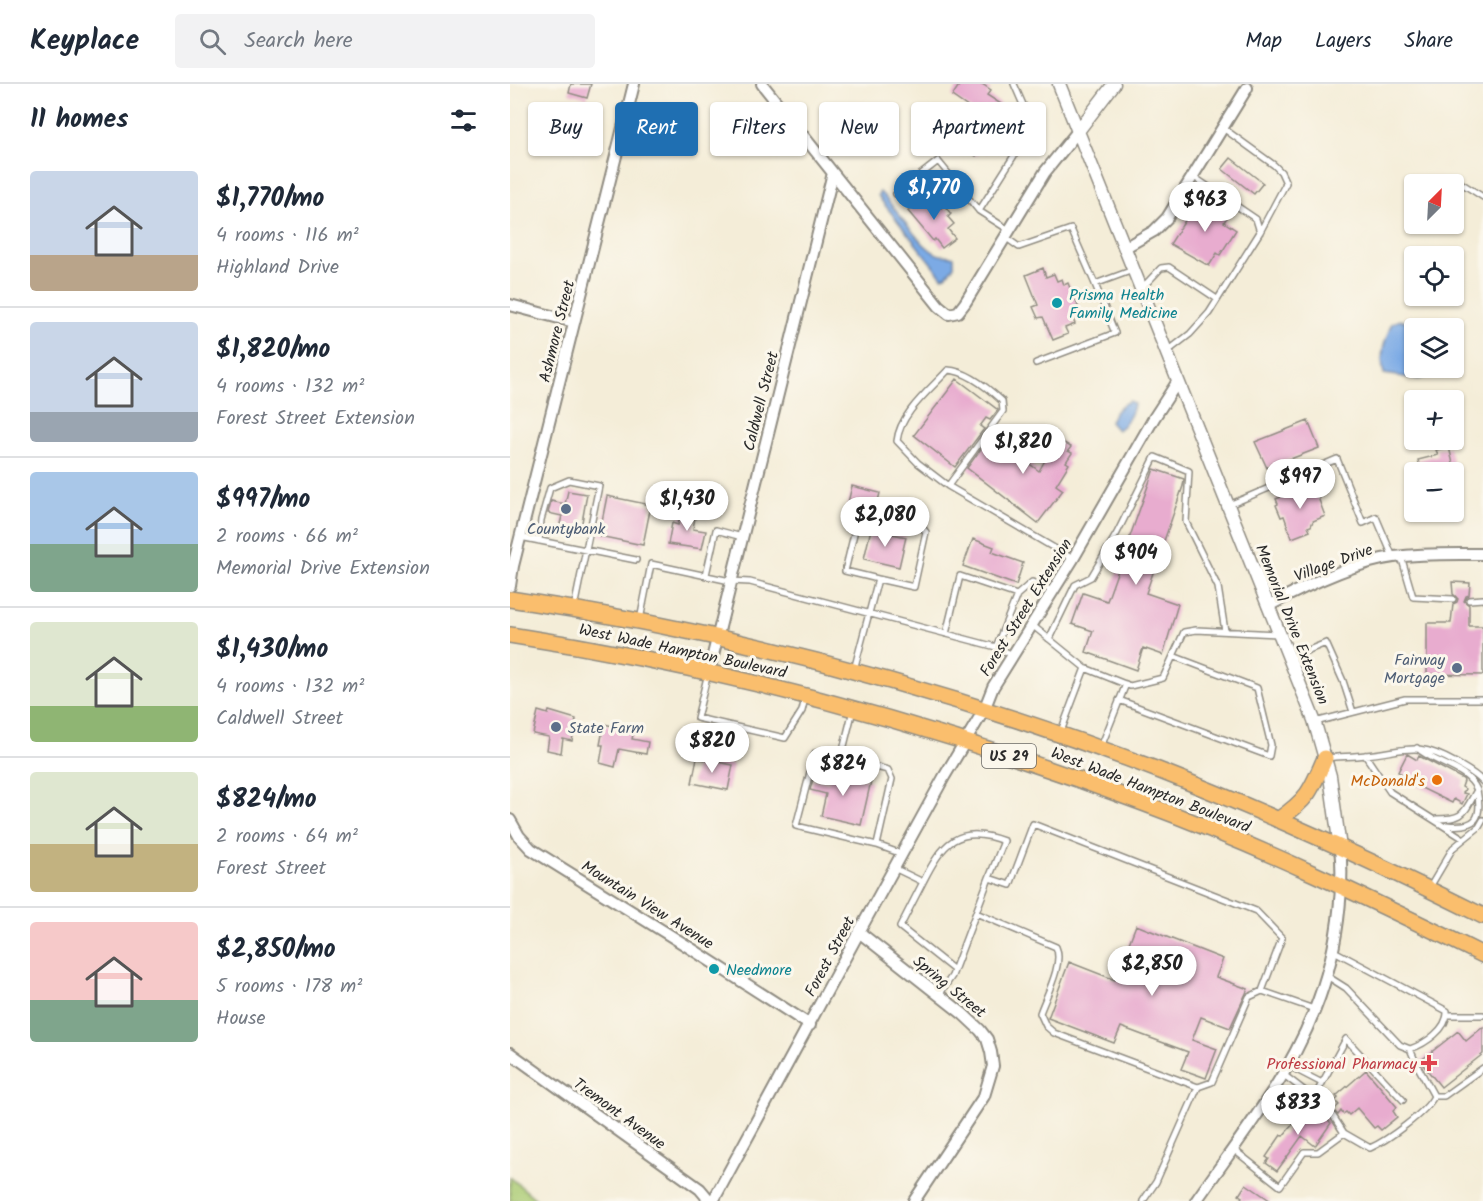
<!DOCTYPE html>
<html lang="en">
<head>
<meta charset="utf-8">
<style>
	:root { --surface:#fff; --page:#f2f2f3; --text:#1f2937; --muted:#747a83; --line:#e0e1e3; --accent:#1f6fb2 }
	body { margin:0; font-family:Kalam,sans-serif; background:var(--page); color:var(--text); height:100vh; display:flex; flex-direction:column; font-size:22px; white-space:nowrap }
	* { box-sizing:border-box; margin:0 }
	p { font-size:20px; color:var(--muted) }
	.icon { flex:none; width:33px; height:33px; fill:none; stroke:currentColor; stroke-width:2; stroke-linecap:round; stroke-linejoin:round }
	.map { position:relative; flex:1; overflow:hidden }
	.details { display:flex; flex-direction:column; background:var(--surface); width:510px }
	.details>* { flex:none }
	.top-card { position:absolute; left:18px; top:18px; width:570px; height:54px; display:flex; gap:12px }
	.needle { width:39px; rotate:24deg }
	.controls { position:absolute; left:894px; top:90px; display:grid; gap:12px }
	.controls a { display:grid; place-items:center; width:60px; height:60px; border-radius:6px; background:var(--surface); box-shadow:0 2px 4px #0004; font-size:30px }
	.price { position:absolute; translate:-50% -51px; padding:0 14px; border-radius:21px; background:#fff; color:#222; font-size:20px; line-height:39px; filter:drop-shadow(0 2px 3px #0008) }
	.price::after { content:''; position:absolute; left:50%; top:36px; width:18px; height:14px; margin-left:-9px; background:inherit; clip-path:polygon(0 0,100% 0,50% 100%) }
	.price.on { background:var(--accent); color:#fff }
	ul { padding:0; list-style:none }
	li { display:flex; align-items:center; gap:18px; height:150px; padding:0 30px }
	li+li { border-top:2px solid var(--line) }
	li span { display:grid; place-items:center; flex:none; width:168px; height:120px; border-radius:6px; color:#555 }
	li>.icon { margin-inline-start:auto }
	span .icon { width:72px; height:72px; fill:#fffc; stroke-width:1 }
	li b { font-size:26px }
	h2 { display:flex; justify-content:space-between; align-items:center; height:72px; padding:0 30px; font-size:26px }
	.tag { padding:0 21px; border-radius:6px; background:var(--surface); box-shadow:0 2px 4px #0004; font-size:21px; line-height:54px }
	.tag.on { background:var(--accent); color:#fff }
	header { display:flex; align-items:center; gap:36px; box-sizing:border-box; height:84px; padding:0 30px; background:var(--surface); border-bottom:2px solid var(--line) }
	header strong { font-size:28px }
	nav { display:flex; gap:33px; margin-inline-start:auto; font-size:21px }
	.search { width:420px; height:54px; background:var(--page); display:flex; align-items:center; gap:15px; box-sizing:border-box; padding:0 21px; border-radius:6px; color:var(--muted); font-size:22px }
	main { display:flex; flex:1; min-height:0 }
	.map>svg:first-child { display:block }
</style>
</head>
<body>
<header>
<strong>Keyplace</strong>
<div class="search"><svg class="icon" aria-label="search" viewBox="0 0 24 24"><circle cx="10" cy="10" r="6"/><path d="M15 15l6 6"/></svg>Search here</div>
<nav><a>Map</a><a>Layers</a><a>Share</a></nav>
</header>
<main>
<section class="details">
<h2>11 homes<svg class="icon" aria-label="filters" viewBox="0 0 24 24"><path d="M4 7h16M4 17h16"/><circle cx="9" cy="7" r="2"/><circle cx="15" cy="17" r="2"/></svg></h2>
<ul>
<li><span style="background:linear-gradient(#c9d6e8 70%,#b9a48a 0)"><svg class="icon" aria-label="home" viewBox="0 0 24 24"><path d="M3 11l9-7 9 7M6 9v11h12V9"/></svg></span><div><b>$1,770/mo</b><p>4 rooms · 116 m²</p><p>Highland Drive</p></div></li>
<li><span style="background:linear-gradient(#c9d6e8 75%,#9aa5b1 0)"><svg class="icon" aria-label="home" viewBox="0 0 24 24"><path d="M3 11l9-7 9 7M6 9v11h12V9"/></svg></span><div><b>$1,820/mo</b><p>4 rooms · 132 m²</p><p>Forest Street Extension</p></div></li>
<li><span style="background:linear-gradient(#a9c7e8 60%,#7fa58c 0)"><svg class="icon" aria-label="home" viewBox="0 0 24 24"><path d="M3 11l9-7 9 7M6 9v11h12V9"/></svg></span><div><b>$997/mo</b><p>2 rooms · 66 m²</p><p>Memorial Drive Extension</p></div></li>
<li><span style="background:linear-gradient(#dfe7d0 70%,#8fb573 0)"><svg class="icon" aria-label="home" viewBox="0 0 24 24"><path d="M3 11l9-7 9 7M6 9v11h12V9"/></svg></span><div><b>$1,430/mo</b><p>4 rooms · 132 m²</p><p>Caldwell Street</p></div></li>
<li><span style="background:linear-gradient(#dfe7d0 60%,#c2b280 0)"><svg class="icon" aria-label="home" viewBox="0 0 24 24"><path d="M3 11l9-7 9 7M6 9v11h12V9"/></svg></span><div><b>$824/mo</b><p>2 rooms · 64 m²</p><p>Forest Street</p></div></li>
<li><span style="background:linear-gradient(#f6c9c9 65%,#7fa58c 0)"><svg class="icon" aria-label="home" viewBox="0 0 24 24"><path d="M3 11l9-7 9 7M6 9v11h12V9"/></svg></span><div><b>$2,850/mo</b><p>5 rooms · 178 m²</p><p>House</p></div></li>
</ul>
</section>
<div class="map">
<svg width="973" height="1117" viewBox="0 0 973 1117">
	<rect width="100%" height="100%" fill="#fbf7ec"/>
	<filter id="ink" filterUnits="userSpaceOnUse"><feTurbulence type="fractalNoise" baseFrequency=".0167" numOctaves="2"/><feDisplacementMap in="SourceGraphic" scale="12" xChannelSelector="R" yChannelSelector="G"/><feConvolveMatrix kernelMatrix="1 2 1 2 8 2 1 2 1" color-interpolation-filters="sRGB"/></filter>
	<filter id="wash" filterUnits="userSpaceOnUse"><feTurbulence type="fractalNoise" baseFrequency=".008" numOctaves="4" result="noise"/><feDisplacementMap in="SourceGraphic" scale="24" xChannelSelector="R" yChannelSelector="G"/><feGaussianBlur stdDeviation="1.35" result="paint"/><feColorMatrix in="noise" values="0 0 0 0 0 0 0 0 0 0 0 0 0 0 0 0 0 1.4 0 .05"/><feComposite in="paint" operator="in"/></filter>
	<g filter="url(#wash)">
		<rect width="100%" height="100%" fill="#f4edd8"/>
		<path fill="#aacb73" stroke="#6a7b4f" stroke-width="1.5" d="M0,1093L28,1117H0Z"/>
		<path fill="#7baae5" stroke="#536a88" stroke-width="1.5" d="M370,108C385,122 411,166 430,171C435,172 440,171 444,173V182L436,192L432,193L371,116L368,111Z
			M890,236L923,244H904V284H923L921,291L909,295L874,290C869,271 875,256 882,239Z
			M620,317L624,320C623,329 615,342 607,346L600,338C603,329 611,320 620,317Z"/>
		<g id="blocks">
			<path fill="#e8accf" d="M61,0H81L77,14L59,9Z
				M450,0H472L481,6L477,11L491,20L483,31L490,36L485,44L490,47L476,69L470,65L466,72L442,56L462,26L442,12Z
				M721,74L753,99L744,110L712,85Z
				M417,112L422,118L425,115L431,124L434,121L441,130L438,133L444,140L438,145L445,154L432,164L425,155L423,157L398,127Z
				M699,115L720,128L714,138L726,146L710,171L707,169L699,182L660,160L685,121L692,126Z
				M533,184L536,193L544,190L547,197L552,195L554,201L558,199L560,204H562L568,222L564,224L567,230L562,232L565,240L555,244L558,250L543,256L533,233L528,234L523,223L528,221L516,191Z
				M447,295L488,326L480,336L476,334L470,342L474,345L445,383L404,351Z
				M798,337L809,364L757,384L745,358Z
				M481,351L529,387L538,371L528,364L534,354L548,362L551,357L561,363L558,367L562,369L556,378L559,380L546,401L553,406L528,439L457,384Z
				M939,363L945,388H911L908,376L928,371L926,366Z
				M644,385L674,395L673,402L636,509L668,520L653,571L633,564L626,586L576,568L583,547L562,540L573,509L597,517Z
				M803,400L815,432L803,437L801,442L798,443L800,447L782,454L774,432L771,433L766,421L768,420L766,415Z
				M342,402L370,409L362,441L334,435Z
				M58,407L77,410L71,444L50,440L52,432L38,429L41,417L55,420Z
				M97,412L141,421L133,461L89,452Z
				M172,424L186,427L183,445L196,447L192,465L158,460L162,439L168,441Z
				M361,445L396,453L389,483L354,475Z
				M463,455L484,463L482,468L513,479L506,501L453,482Z
				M942,498L960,499L959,511L956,512L954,517L959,521V542H973V591L917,590V539H941L943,520L947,518L948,515L943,510Z
				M28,627L38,630L39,627L66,635L62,657L53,655L51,669L37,666L39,653L23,650Z
				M94,640L124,647L122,655L138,658L136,670L109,665L105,683L90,679L93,661H90Z
				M897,670L907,676L909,672L953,695L954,697L952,703L955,705L953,709L957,710L952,720L944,715L942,719L899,698L901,694L888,688Z
				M187,674L223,681L218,706L182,699Z
				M320,688L361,697L351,741L311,732L316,710L300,706L303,695L318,698Z
				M626,841L713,875L706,893L738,905L720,944L691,933L682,956L707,965L696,994L671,985L678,968L611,943L604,959L538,934L559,878L605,896Z
				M973,943V970L931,1003L910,977L948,947L956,957Z
				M856,986L887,1023L883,1027L887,1033L871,1046L867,1042L864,1044L847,1024L839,1031L836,1028L833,1030L831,1027L828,1031L823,1026L829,1021L825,1017L828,1014L826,1012Z
				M798,1022L805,1028L807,1025L821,1039L805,1062L792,1052L767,1087L756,1079L759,1075L756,1073L771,1051L773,1052Z
				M736,1100L761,1117H729L732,1113L729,1111Z"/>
		</g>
	</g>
	<g filter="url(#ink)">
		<use href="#blocks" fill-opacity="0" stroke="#908c82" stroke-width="1.5"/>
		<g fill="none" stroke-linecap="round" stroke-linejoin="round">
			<defs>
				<path id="service" d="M684,93L746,135L750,148
					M951,99L973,113
					M386,110L428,77L469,127L499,146
					M469,127L519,48L521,39L504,0
					M495,153L509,163L561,145L585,200
					M632,204L651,184L659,183L707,215
					M658,267L680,250L699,229L750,148L776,99L771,88L764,81L713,44
					M526,279L605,249L585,200L623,186
					M438,402L493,327L492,317C478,304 457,287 438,286C420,306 390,329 387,357L408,379L438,402L563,475
					M719,421L827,375L853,439L866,433L883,473
					M344,450L335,487L368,495
					M10,453L126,476
					M29,457L31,436L40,404L59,396L89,402L64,524
					M891,472L903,513L943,515
					M196,491L206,446L232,453
					M959,516L973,515
					M130,536L141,480L220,497L240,498L486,563L503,571
					M522,541L575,584L620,602L653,594L674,548L686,546L768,550
					M436,550L450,492L507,511L522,498L543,507
					M539,555L565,501L581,493L607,449L645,373L679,387L676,438L708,503L715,547
					M486,563L507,511
					M779,574L816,559L833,597L843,628
					M344,586L368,495L404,503L416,448L407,437L376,429
					M198,589L187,634L275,654L292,627L295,614
					M609,616L759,672L761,661L747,604L663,572
					M343,626L331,674L378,686L382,695L367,761L392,770
					M805,638L895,615H973
					M550,650L575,584
					M591,663L616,600
					M907,664C926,681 956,682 967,706C953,730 955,735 926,735
					M855,671L880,708L954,755L969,743L973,736
					M331,674L305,669L286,742L367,761
					M817,674C830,672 842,673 855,671C897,667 905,656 946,679C956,685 965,689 973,698
					M937,741C966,744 973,735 967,706
					M384,784L413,798C432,760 448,739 494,757L479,794
					M413,798L390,843L444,886
					M920,803L943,764L954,755
					M466,829L546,863C554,879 536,912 530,929L536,942L544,949L688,1003
					M817,892L836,904L890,961L900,965C915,960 938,945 937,927L824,867
					M752,907L804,925
					M429,911L442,892L479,794L500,801L523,740L746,827L772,854L752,907L739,913L702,998L688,1003L646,1098L633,1117
					M937,931H973
					M900,965L907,981L924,1012H934L973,984
					M779,982L812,999
					M774,991L804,1014
					M893,1016L836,955L804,1014L823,1032L834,1049L860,1064C876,1057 917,1028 924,1012
					M723,1065L770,1102L794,1068H808L834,1049"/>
				<path id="minor" d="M252,0L429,222L439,230L448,228L455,219L535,88L568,47
					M614,164L644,147L657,134L737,4
					M0,221L64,238
					M0,502L3,482L124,0
					M758,522C793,503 845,478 884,473C914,469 943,470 973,470
					M199,587L323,89
					M0,736L9,752L21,765L177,862L300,941
					M349,848L453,930L470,946L477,955L481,968L483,982L474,1012L404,1117
					M0,969L190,1105L200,1117
					M203,1117L349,848L434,693L474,626L483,603L563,475L644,334L668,297
					M686,1117C750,1025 813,953 828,836C831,812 833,788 830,764"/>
				<path id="tertiary" d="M549,0L804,636L820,692L830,764
					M568,47L604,0"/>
				<path id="primary" d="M0,515C221,548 439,606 648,686C759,729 867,779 973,832
					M0,551C217,584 428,642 633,719C750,762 862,816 973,871
					M768,736C798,715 801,707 815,674"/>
			</defs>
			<use href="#service" stroke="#908c82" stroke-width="8"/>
			<use href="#minor" stroke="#908c82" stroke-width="14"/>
			<use href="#tertiary" stroke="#908c82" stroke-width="15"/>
			<use href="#primary" stroke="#908c82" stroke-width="18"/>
			<use href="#service" stroke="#fff" stroke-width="5"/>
			<use href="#minor" stroke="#fff" stroke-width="10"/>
			<use href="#tertiary" stroke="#fff" stroke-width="12"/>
			<use href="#primary" stroke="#fabe6d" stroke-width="15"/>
		</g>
	</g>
	<g fill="#0f9aa8" stroke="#fbf7ec" stroke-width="2">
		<circle cx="547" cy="219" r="6"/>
		<circle cx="204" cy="885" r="6"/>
	</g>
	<g fill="#5c6f8a" stroke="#fbf7ec" stroke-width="2">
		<circle cx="56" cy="425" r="6"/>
		<circle cx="947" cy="584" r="6"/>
		<circle cx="46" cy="643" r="6"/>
	</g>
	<circle fill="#e8710a" stroke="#fbf7ec" stroke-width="2" cx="927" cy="696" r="6"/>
	<path fill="#e0444e" stroke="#fbf7ec" stroke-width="2" d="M916 970h6v6h6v6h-6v6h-6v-6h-6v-6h6z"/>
	<g text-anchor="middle" stroke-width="6" stroke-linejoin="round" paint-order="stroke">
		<rect fill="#fbf7ec" stroke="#696865" stroke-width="1.5" x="472" y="660" width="54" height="24" rx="4.5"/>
		<g font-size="15" font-weight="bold" fill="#2b2b2b">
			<text x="499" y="677">US 29</text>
		</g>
		<g font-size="16" fill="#0d838f" stroke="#fbf7ec" text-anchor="start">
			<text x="559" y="216">Prisma Health<tspan x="559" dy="18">Family Medicine</tspan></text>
			<text x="216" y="891">Needmore</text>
		</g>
		<g font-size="16" fill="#2b2b2b" stroke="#fbf7ec">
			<text transform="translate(46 247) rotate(-76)" y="6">Ashmore Street</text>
			<text transform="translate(250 317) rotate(-76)" y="6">Caldwell Street</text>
			<text transform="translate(823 478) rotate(-20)" y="6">Village Drive</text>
			<text transform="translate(515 523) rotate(-58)" y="6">Forest Street Extension</text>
			<text transform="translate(783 540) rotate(68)" y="6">Memorial Drive Extension</text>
			<text transform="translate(173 566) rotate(12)" y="6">West Wade Hampton Boulevard</text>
			<text transform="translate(641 705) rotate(21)" y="6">West Wade Hampton Boulevard</text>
			<text transform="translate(138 820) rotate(32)" y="6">Mountain View Avenue</text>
			<text transform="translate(319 872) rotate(-62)" y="6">Forest Street</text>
			<text transform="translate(440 902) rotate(39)" y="6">Spring Street</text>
			<text transform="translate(110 1029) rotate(36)" y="6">Tremont Avenue</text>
		</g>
		<g font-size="16" fill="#4e5e75" stroke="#fbf7ec">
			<text x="56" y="450">Countybank</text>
			<text x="935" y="581" text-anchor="end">Fairway<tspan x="935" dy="18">Mortgage</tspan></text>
			<text x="58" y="649" text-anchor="start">State Farm</text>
		</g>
		<g font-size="16" fill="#c56008" stroke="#fbf7ec" text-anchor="end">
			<text x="915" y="702">McDonald's</text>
		</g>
		<g font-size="16" fill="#be3a42" stroke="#fbf7ec" text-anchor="end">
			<text x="907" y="985">Professional Pharmacy</text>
		</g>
	</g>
</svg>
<div class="controls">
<a><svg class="needle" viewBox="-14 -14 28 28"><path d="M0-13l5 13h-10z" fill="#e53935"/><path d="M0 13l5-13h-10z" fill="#747a83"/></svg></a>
<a><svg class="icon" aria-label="locate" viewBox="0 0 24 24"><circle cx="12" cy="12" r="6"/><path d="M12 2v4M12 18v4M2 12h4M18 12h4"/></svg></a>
<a><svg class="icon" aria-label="layers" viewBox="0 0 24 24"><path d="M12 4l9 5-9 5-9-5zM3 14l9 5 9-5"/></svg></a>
<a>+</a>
<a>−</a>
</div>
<b class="price on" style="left:424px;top:137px">$1,770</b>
<b class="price" style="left:695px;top:149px">$963</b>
<b class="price" style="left:513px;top:391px">$1,820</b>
<b class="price" style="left:790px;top:426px">$997</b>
<b class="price" style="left:177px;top:448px">$1,430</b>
<b class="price" style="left:375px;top:464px">$2,080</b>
<b class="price" style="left:626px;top:502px">$904</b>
<b class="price" style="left:202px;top:690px">$820</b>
<b class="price" style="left:333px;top:713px">$824</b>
<b class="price" style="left:642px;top:913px">$2,850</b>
<b class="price" style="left:788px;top:1052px">$833</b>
<div class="top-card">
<a class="tag">Buy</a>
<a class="tag on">Rent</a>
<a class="tag">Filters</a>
<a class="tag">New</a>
<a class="tag">Apartment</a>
</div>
</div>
</main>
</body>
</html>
